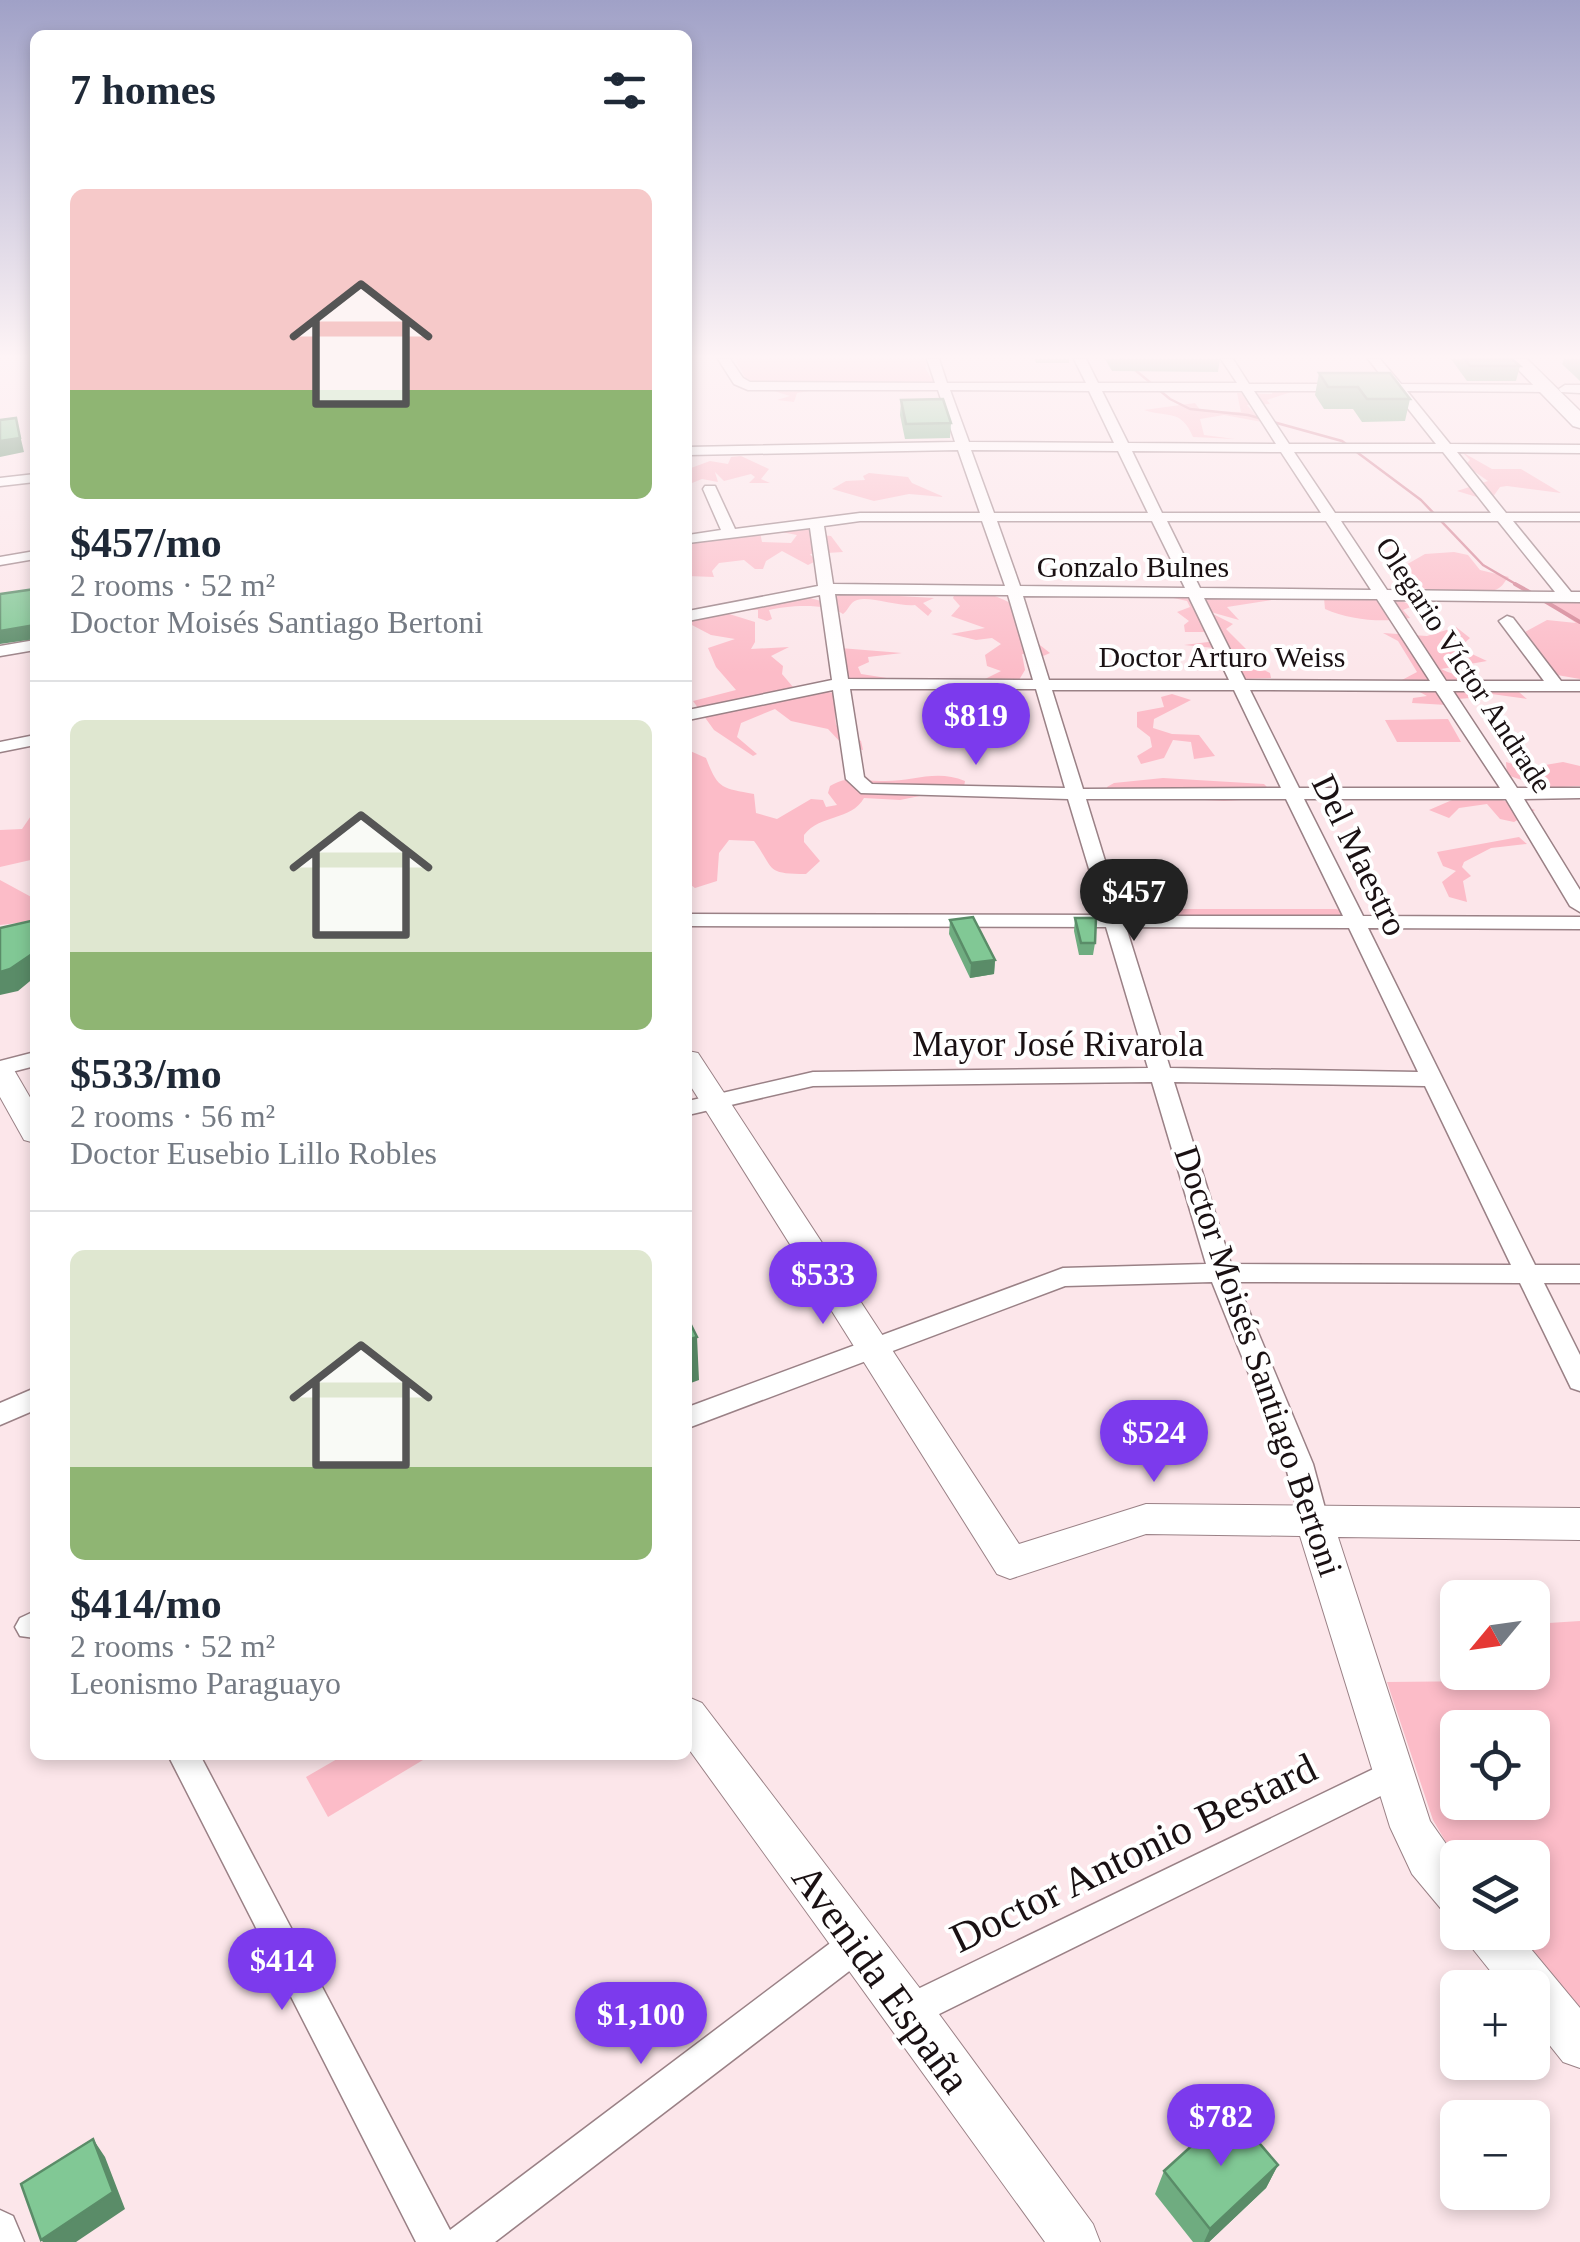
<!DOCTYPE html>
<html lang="en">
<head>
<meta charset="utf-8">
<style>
	:root { --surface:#fff; --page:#f2f2f3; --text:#1f2937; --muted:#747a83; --line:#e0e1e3; --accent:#7c3aed }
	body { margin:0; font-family:Georgia,serif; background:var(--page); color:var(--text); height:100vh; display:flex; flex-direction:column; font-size:38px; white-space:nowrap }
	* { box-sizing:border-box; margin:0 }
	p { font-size:32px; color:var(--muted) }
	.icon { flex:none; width:55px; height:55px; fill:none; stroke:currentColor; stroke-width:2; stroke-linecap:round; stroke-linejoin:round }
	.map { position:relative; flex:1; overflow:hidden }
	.drawer { position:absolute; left:30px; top:30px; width:662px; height:1730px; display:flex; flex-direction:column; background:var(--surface); border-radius:15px; box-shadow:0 5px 15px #0003 }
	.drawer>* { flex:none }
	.needle { width:65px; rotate:241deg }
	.fabs { position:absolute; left:1440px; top:1580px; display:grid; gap:20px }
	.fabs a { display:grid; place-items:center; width:110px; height:110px; border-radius:15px; background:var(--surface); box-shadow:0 5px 15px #0003; font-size:50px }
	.price { position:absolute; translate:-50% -85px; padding:0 22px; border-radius:35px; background:var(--accent); color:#fff; font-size:32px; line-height:65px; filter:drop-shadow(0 2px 5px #0008) }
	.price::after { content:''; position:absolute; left:50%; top:60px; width:30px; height:22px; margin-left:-15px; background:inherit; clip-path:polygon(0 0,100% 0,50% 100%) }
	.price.active { background:#222; color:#fff }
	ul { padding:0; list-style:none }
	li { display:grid; align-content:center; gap:20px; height:530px; padding:0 40px }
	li+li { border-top:2px solid var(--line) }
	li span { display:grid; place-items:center; height:310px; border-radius:15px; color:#555 }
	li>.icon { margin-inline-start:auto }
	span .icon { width:180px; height:180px; fill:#fffc; stroke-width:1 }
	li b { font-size:42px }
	h2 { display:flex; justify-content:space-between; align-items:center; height:120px; padding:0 40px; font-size:42px }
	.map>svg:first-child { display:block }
</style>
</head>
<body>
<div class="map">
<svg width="1580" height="2242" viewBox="0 0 1580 2242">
	<rect width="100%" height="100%" fill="#fce6ea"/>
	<path fill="#fcbcc8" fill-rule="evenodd" d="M735,359H928L925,368L933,381L929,389C902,398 875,381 846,384C831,385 814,391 797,393L794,402L777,400L790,396L748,383Z
		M1273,390L1291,392L1267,400L1270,404L1247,405L1262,422L1224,415L1200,419L1204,435L1235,439L1193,437C1181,408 1167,418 1144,410L1195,403L1201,411L1241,412L1237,393L1272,394Z
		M1462,452L1492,469H1521L1561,493L1507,486L1500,487L1490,501L1457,491L1488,481L1465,465L1470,460Z
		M741,456L769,469L761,479L770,483H749L755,477L751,474L724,481L715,472L718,482L702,479L692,483L688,477L691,468L710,461L728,464L731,457Z
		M869,473L908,477L912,483L944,497L909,494L874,501L832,489L846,481L865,480L863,476Z
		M807,525L814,534L831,536L843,552L810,554L816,561L808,565L782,551L766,561L763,569H755L744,560L719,563L712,571L714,577L688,576V542L760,532L762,542L791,543L797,535L776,531Z
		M1454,552L1468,555L1480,570L1509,577C1505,580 1504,585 1499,588C1488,596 1428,593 1418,586L1419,580L1402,572L1404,566L1425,554Z
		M956,591C980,591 994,593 1015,606L1021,630L1050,653L1041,657L1022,654L1025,670L1019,680H983L1001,671L987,666L985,655L1001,644L992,638L976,640L951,634L985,628L951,616L960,606L953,598Z
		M847,593L934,598L923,603L932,611L928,616L915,605C896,607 861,592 852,603C849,606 847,611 843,614C828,603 788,605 769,610L772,619L767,621L758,618V610H730L741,601L796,594L821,601Z
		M1151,593L1284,598L1227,607L1239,620L1207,611L1233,624L1226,629L1249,652L1244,660L1270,673L1271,678L1242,679L1210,661L1211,652L1222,663L1214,648L1184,645L1216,641L1207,632H1185L1184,625L1189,621L1177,612L1190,607L1187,601Z
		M1580,596V679L1557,675L1521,634L1547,620L1576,623L1557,610L1554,604L1515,600Z
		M1324,598L1397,599L1413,606L1403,610L1410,618C1383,623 1350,620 1325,609Z
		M689,612L726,613L755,622V642L751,649L789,647L771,656L783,666L782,674L793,687L841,694L845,703L835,714L836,725L861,741L863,750L844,746L828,729L791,721L775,709L741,723L737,737L757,754L753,756L714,730L693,701L736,690L716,667L708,648L735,639L711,635L688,623Z
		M1456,627L1470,638L1459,648L1487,661L1441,669C1473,684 1497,678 1532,689L1519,692L1527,699L1477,692L1470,698L1446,700L1447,705L1412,703L1413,698L1427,696L1400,681L1417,672L1398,641L1383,633L1427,636Z
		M840,648L902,653L868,657L869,662L858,667L861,674L887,678L872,684L841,678Z
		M1172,694L1191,700L1154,719L1153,728L1172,734L1199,735L1215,756L1194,759L1191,742L1173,740L1164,758L1141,764L1137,756L1152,747L1150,737L1137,727V712L1164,707L1161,697Z
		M1448,719L1461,742H1397L1385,720Z
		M688,750L706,758C718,789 721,788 754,794L756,813L777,819L811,799L823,800L826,807L837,805L828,793L830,786C850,774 864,782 885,781C914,781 937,769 965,781L964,787L900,800L864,798C851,821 820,814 804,835V842L820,861L806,874C764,874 775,869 754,841L729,840L719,853L717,881L695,888L688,883Z
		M1506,762L1527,768L1563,762L1580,766V786L1545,788L1507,775Z
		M1163,778L1264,784L1278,798L1224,801L1109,795L1107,787L1114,783Z
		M1459,797L1495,798L1535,810L1514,822L1500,819L1487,804L1459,808L1449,818L1429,810Z
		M35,810V859L0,867V830L22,829Z
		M1519,837L1527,844L1491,848L1464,862L1462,867L1471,876L1463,881L1467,902L1449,897L1442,882L1456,871L1443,866L1437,852Z
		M0,880L35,899V921L0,925Z
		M1143,909H1336L1347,912L1341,916L1181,917L1136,912Z
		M1580,1621V2011L1516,1933L1532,1932V1858L1457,1861L1433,1820L1387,1682L1487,1681L1485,1673L1532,1672L1533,1624ZM1458,1728H1532V1802H1458Z
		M344,1755H427L428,1757L328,1817L306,1777Z"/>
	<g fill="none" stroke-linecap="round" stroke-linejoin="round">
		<path stroke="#d48495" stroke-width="2.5" d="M1122,359L1170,399L1190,409L1248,415L1342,441L1421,500L1483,565L1519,586"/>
		<path stroke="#d48495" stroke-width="4" d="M1515,584L1533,594
			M1543,600L1580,622"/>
		<defs>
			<path id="minor" d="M718,359H730L743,378L750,382L935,383L927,359H939L947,383H1086L1074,359H1086L1098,383H1237L1221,359H1233L1249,384H1388L1368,359H1380L1401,384L1549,385L1551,388L1545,392L1407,391L1450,444L1580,445V453L1457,452L1506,513H1580V521H1513L1571,592H1580V602L1393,600L1446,681H1544L1499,621L1507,616L1513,618L1561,681H1580V691H1453L1517,788H1580V798L1524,799L1580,890V912L1570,906L1506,799H1304L1363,916L1580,917V929L1368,928L1535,1265H1580V1283H1544L1580,1355V1391L1571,1388L1520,1283L1237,1282L1313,1464L1329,1523L1325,1531L1315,1535L1305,1531L1301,1523L1285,1464L1212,1282L1065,1286L688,1428V1407L1063,1268L1206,1264L1152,1082L813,1086L688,1115V1101L813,1072L1148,1068L1106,927L688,926V914L1103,915L1068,799L861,793L846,779L833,690L688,720V710L832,680L820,595L688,621V611L818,586L810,528L688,543V535L721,530L703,489L705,486H715L735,529L860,513H980L958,450L688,455V447L955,442L938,390H748L734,384ZM950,390L1089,391L1114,443L969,442ZM1102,391H1242L1276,444L1128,443ZM1254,391H1394L1436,444H1289ZM971,450L1118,451L1148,513H994ZM1132,451L1281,452L1321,513H1162ZM1294,452H1443L1491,513H1335ZM860,521H982L1005,586L833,584L824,526ZM997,521H1152L1185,588L1020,586ZM1167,521H1326L1371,590L1200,588ZM1341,521H1498L1555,592L1387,590ZM835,594L1008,595L1033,680L848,679ZM1023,596L1189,597L1229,680H1049ZM1204,598L1377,599L1430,681L1245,680ZM850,689H1036L1065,788L872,784L864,777ZM1052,690H1234L1281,788L1083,789ZM1250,690L1436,691L1500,788H1299ZM1086,799H1286L1343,916H1122ZM1126,927L1349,928L1418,1072L1170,1068ZM1174,1082L1425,1086L1511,1265L1231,1264Z
				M1565,385H1580V393L1561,392L1559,389Z
				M35,474V482L0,486V478Z
				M35,551V559L0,565V557Z
				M35,640V650L0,656V646Z
				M35,735V745L0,752V742Z
				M35,1052V1066L0,1075V1061Z
				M35,1388V1410L0,1425V1403Z
				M35,1611V1638L20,1636L15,1627L20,1618Z
				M168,1755H200L450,2230L845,1932L857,1927L869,1932L874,1944L869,1956L495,2242H416Z
				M1396,1758L1407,1763L1412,1773L1407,1783L921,2023L909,2028L897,2023L892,2011L897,1999Z
				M0,2210L13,2216L24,2242H0Z"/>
			<path id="major" d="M688,1051L698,1053L1019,1544L1146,1504L1580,1508V1540L1338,1537L1430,1821L1458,1861V1917L1442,1910L1412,1874L1390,1827L1300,1536L1146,1534L1010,1579L997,1574L688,1082Z
				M0,1061L10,1063L35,1106V1143L24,1140L0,1097Z
				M688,1697L702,1703L925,1995L1093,2224L1100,2242H1045L688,1748Z
				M1466,1932H1517L1580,2008V2068L1563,2062L1532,2023V1988H1504L1472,1948Z"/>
			<path id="highway" d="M1508,359H1527L1580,411V428L1573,426Z"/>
		</defs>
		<use href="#minor" stroke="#9a8186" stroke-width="3"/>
		<use href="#major" stroke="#9a8186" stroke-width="2"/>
		<use href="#highway" stroke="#9a8186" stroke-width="3"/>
		<use href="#minor" fill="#fff" fill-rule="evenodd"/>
		<use href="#major" fill="#fff" fill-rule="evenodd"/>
		<use href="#highway" fill="#fff" fill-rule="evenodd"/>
	</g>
	<path fill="#6fac80" d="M1035,359H1069V363H1036Z
		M1105,359H1220L1218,372L1112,371Z
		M1451,359H1512L1520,366L1516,381H1467Z
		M1564,359H1580V381L1562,364Z
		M1319,373L1410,399L1405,421L1362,422L1353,409H1324L1315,395Z
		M901,400L951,423L950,438L905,439L900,415Z
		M1075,918L1095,943L1093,955H1079L1074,931Z
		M950,920L995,960L994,974L970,978L949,934Z
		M1278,2165L1266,2188L1209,2242H1193L1155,2194L1164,2171Z"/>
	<path fill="#5a8c68" d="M16,418L24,452L0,457V441Z
		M35,625V639L0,644V631Z
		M32,952H35V977L18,991L0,995V972Z
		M995,960L994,974L970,978L971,963Z
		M697,1337L699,1380L688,1384V1340Z
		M93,2139L105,2157L125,2209L76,2242H43L41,2240Z
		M1278,2165L1266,2188L1209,2242H1204L1210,2229Z"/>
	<path fill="#81c895" stroke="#5a8c68" stroke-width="2.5" d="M1465,359H1512L1520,366H1470Z
		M1319,373H1390L1410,399H1367L1358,387H1328Z
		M943,399L951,423L906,424L901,400Z
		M16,418L20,438L0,441V420Z
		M35,589V625L0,631V594Z
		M973,917L995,960L971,963L950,920Z
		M1075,918H1096L1095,943H1081Z
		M35,920V952L10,969L0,972V928Z
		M688,1319L697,1337L688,1340Z
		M1231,2110L1278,2165L1210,2229L1164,2171Z
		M93,2139L113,2192L41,2240L21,2184Z"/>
	<linearGradient id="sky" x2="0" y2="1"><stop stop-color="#a0a1c7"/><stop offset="0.53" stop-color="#fef4f6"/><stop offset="1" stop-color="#fef4f6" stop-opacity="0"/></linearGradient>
	<rect width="1580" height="673" fill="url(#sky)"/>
	<g text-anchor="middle" stroke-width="8" stroke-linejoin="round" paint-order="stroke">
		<g font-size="30" fill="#1a1113" stroke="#fff">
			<text x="1133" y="577">Gonzalo Bulnes</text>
			<text x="1222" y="667">Doctor Arturo Weiss</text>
			<text transform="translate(1464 665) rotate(57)" y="10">Olegario Víctor Andrade</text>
		</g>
		<g font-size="35" fill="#1a1113" stroke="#fff">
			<text transform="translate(1360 855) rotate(64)" y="12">Del Maestro</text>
			<text x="1058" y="1056">Mayor José Rivarola</text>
			<text transform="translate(1259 1361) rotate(71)" y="12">Doctor Moisés Santiago Bertoni</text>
		</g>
		<g font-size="42" fill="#1a1113" stroke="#fff">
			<text transform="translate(1133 1852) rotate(-26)" y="15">Doctor Antonio Bestard</text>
			<text transform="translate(882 1978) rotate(54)" y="15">Avenida España</text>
		</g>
	</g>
</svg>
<div class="fabs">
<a><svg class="needle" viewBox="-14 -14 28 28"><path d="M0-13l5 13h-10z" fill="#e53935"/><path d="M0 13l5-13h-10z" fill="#747a83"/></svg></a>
<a><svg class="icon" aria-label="locate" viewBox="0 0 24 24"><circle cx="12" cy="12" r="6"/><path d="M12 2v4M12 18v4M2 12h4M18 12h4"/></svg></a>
<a><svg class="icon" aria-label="layers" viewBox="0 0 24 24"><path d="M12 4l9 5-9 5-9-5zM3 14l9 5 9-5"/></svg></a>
<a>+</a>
<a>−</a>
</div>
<b class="price" style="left:976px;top:768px">$819</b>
<b class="price active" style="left:1134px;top:944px">$457</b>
<b class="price" style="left:823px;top:1327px">$533</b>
<b class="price" style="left:1154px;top:1485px">$524</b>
<b class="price" style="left:282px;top:2013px">$414</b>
<b class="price" style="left:641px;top:2067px">$1,100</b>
<b class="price" style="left:1221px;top:2169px">$782</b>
<section class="drawer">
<h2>7 homes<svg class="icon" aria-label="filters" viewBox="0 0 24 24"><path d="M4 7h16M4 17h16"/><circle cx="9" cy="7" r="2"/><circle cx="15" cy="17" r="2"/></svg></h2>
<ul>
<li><span style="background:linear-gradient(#f6c9c9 65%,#8fb573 0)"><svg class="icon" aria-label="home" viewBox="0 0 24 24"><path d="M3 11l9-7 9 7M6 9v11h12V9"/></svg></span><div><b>$457/mo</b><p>2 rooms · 52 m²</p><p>Doctor Moisés Santiago Bertoni</p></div></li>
<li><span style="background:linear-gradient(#dfe7d0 75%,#8fb573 0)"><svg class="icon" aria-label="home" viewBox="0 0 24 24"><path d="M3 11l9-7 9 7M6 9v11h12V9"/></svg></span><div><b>$533/mo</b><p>2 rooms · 56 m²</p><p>Doctor Eusebio Lillo Robles</p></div></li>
<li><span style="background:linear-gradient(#dfe7d0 70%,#8fb573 0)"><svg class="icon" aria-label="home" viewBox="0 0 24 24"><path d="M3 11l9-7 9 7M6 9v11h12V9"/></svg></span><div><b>$414/mo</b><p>2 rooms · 52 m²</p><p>Leonismo Paraguayo</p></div></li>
</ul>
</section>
</div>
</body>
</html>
